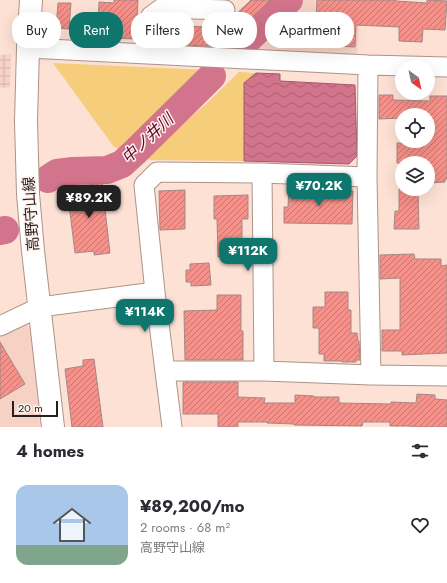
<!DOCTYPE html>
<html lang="en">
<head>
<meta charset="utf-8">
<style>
	:root { --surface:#fff; --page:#f2f2f3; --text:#2b2b33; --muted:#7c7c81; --line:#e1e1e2; --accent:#0f766e }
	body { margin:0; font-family:Jost,"Noto Sans JP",sans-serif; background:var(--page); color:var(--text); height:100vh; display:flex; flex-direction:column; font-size:15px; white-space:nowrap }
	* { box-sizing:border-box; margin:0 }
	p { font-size:13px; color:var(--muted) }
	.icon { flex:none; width:22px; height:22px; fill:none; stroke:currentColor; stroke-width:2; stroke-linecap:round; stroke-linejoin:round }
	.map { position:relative; height:427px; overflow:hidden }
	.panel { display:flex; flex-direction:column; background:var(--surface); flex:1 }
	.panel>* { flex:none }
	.banner { position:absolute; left:12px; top:12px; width:423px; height:36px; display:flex; gap:8px }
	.needle { width:26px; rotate:147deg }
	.buttons { position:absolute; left:395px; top:60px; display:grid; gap:8px }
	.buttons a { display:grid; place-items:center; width:40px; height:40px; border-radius:50%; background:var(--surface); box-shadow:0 4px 16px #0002; font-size:20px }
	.scale { position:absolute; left:12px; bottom:10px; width:46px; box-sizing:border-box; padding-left:4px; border:2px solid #281e1a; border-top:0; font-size:11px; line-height:14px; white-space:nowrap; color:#281e1a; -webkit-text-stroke:3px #fef2ee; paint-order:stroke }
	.price { position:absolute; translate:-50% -34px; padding:0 9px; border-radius:8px; background:var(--accent); color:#fff; font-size:13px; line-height:26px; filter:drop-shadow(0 1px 2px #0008) }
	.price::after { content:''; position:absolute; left:50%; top:24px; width:12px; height:9px; margin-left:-6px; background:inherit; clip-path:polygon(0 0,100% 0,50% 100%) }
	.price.selected { background:#222; color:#fff }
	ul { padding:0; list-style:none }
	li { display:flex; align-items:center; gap:12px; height:100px; padding:0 16px }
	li+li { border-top:1px solid var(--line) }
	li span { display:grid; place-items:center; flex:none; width:112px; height:80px; border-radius:12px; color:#555 }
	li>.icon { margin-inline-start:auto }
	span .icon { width:48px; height:48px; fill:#fffc; stroke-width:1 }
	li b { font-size:17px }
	h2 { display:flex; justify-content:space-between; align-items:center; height:48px; padding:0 16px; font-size:17px }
	.pill { padding:0 14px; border-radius:16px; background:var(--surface); box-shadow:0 4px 16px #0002; font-size:14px; line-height:36px }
	.pill.selected { background:var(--accent); color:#fff }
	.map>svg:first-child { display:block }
</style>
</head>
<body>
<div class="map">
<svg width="447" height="427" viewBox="0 0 447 427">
	<defs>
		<pattern id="industrial-grid" width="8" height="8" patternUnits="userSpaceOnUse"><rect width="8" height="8" fill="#f6d2c4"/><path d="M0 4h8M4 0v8" fill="none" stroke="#d3b4a8"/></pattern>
		<pattern id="water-waves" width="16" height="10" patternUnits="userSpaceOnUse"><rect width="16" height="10" fill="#d2748c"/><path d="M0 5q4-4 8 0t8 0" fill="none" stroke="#aa5f72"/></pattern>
		<pattern id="building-hatch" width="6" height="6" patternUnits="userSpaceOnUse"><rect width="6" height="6" fill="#f3918a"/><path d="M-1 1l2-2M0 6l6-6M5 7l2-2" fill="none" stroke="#c57670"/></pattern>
	</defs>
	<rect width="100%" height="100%" fill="#fde1d5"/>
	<path fill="#f6d2c4" d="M302,0H360L357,55L253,50Z
		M25,325L32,328L40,427H0V337Z"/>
	<path fill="url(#industrial-grid)" d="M11,54L10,87L0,88V55Z"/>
	<path fill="#f5cd7b" d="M53,63L206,70L126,151L114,147Z
		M239,72L256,73L244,84V161L150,160L147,158L188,119L206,104Z"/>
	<path fill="url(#water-waves)" stroke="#9f5a6a" d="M256,73L280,74V81L355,85L357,156L349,164L244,161V83Z"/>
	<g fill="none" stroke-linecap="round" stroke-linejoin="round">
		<path stroke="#d2748c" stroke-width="28" d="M242,45L289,0
			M48,179L57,173L73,171L107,170L122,164L135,152L212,76
			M0,231L5,230"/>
	</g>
	<path fill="url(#building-hatch)" stroke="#a48885" d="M114,0H138L136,39L111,38L112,28L98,27L99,2L114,3Z
		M251,0H271L240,28L241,29L223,47L185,45V40H169V19L184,20V26L209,27V40Z
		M317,0H396V1L427,3V0L447,1L445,30L423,29L422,42L399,41V27L356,25L355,47L315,45Z
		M58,3H71L69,29L56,28Z
		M379,95H393V100L430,101V96H447V179H445V182L428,183V163H397V143H428V115H402V118L379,119Z
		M102,183L110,253L94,255V251L75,253L67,188Z
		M289,189L353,191L352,224L284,223V207H288Z
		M399,189H418L419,229H394L395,211H399Z
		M185,190V229L160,230L159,191Z
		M248,195V219H242V256L218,257L217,219H214V196Z
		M414,254L415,259H441V266L447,265V353L402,355V351H382V330H400V278L380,279V255Z
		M209,263L211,285L191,286V282H186V270H190V264Z
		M325,292H348V310H351V333H357L358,341H359L360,360H356V362H342V361H324V354H319V328H313V307H325Z
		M217,295H241V331H243V360H185L184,311L217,310Z
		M0,342L25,384L0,399Z
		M94,359L103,427H72L65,369L83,366V360Z
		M183,382H238V397L265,398L264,403H295V395L314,396V397H339V403L391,404V402L416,403L417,394L435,395V399L447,400V427H411V426H390V422H363L362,426L294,425V424L267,423V422H238V427H218V414H183Z"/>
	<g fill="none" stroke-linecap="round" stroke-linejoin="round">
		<defs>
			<path id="street" d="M28,48L368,65L447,67
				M149,54L151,16L162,8L225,10
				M368,65L367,177L371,375
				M262,173L264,371
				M0,326L40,307L155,292
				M166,371H264L371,375L447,376
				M172,427L155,292L144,185L157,172L262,173L367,177"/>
			<path id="secondary" d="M31,0L28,48L26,121L28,194L33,251L53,427"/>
		</defs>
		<use href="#street" stroke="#ad9388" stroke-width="21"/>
		<use href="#secondary" stroke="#ad9388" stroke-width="24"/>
		<use href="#street" stroke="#fff" stroke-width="19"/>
		<use href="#secondary" stroke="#fff" stroke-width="22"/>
	</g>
	<g text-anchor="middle" stroke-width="3" stroke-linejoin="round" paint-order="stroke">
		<g font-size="15" fill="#281e1a" stroke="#fef2ee">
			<text transform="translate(31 214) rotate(-94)" y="5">高野守山線</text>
		</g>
		<g font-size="16" font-style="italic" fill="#5f072b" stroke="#fef2ee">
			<text transform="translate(147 138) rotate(-43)" y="6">中ノ井川</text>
		</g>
	</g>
</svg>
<div class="buttons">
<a><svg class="needle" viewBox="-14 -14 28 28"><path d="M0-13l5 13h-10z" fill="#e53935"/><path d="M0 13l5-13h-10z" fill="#7c7c81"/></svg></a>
<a><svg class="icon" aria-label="locate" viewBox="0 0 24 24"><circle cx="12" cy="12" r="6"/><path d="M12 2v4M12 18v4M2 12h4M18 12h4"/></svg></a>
<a><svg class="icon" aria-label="layers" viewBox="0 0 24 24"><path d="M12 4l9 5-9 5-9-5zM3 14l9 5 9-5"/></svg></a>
</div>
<div class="scale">20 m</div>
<b class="price" style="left:319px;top:207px">¥70.2K</b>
<b class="price selected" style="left:89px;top:219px">¥89.2K</b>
<b class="price" style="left:248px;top:272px">¥112K</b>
<b class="price" style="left:145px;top:333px">¥114K</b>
<div class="banner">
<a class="pill">Buy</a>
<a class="pill selected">Rent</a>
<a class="pill">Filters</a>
<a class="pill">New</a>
<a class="pill">Apartment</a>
</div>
</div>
<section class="panel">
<h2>4 homes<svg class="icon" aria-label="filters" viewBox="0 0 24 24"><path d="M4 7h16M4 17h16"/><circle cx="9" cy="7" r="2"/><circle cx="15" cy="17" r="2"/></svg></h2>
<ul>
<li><span style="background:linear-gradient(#a9c7e8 75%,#7fa58c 0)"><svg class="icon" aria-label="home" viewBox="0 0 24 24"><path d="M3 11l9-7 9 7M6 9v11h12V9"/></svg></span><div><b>¥89,200/mo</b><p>2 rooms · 68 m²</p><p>高野守山線</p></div><svg class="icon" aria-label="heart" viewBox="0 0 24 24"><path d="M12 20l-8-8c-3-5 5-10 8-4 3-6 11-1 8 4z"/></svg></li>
</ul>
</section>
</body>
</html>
